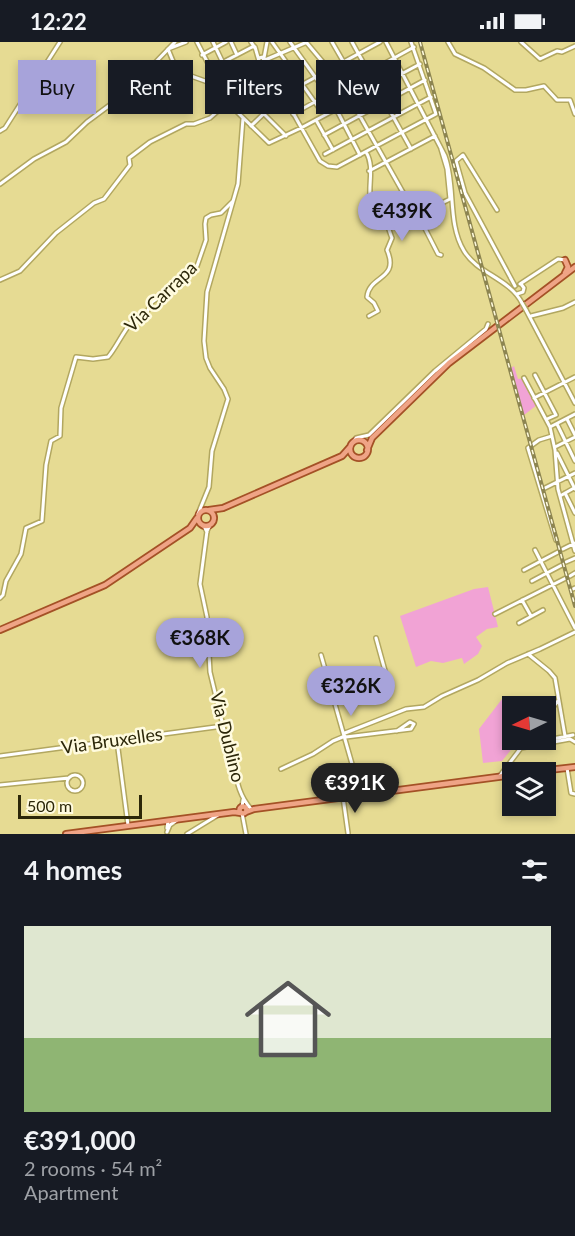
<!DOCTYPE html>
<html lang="en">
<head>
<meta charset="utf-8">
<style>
	:root { --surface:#171b24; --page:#20242c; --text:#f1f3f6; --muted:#9ea1a6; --accent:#a7a3da }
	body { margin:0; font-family:Lato,sans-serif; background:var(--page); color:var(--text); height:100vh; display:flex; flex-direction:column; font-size:22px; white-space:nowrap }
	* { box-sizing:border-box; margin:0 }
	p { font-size:20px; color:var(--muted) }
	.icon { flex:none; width:33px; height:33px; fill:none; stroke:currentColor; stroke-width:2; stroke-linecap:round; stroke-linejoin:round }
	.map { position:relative; height:792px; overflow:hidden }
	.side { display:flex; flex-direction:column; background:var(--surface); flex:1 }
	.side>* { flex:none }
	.hud { position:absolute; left:18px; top:18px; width:540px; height:54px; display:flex; gap:12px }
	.needle { width:39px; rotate:265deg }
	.fabs { position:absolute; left:502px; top:654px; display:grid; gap:12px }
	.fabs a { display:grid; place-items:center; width:54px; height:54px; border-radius:0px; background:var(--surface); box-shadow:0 3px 9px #0003; font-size:30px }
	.scale { position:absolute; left:18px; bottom:15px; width:124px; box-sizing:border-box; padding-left:6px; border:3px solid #2c2709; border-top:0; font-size:16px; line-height:21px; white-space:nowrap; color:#2c2709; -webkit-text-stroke:4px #fffbdf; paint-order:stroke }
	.price { position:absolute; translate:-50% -51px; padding:0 14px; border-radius:21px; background:var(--accent); color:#111; font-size:20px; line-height:39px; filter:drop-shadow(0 2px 3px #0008) }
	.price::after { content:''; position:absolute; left:50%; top:36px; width:18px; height:14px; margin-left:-9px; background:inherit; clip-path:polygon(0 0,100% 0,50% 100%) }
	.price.on { background:#222; color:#fff }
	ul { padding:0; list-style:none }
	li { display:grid; align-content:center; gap:12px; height:318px; padding:0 24px }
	li span { display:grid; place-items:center; height:186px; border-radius:0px; color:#555 }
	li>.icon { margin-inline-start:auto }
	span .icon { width:108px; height:108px; fill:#fffc; stroke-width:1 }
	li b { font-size:26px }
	h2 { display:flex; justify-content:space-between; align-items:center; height:72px; padding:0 24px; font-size:26px }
	.pill { padding:0 21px; border-radius:0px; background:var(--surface); box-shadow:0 3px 9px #0003; font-size:21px; line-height:54px }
	.pill.on { background:var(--accent); color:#111 }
	.status { display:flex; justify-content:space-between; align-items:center; height:42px; padding:0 30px; background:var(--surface); direction:ltr }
	.status svg { height:16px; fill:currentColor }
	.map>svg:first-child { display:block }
</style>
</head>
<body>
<div class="status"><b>12:22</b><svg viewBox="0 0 49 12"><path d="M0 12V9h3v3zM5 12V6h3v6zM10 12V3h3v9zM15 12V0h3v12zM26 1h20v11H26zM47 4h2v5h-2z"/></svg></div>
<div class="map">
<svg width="575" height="792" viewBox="0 0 575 792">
	<rect width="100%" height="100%" fill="#e6db93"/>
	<path fill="#f1a3d5" d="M514,324L518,337L523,336L537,363L524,373L511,326Z
		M488,545L498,585L487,587L476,595L482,604L478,612L464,622L462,616L443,621L431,619L416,625L400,574L474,547Z
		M502,657L513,665V698H519L502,719L483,721L479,687Z"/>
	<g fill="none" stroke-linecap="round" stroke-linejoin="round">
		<defs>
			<path id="minor" d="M186,0L168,7L177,29L219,44L223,47L237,48
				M197,0L229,62L269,101L301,86L420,22
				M213,0L223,21
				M231,0L237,13
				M251,0L255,6
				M272,0L319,66
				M290,0L331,57L360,113
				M306,0L343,44L405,154L415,167L438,212L441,213
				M332,0L354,38
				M352,0L411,107
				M386,0L445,114C456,144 447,181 464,209C478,232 509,236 522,261
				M448,0L455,12L484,26L515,48H526L544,44L557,58H570L575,72
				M521,0L540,17L557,9L562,10L575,4
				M255,5L259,19L261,21L264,20L263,15L259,16
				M202,13L226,0
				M264,16L267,0
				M265,18L307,0
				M264,19L320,119L328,124L337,125L436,72L411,0
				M210,27L254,4
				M239,47L286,94
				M293,72L414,5
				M316,78L333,108
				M251,84L283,53L380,0
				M0,89L5,86L60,0
				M324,93L425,38
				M441,107L447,127L450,157L444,160
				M366,110C374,123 369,139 370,153C370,163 378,166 383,173C387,179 389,189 392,196L387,208C400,238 369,233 367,255L374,261L378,269L369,274
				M325,112L431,55
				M369,129L435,94
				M0,142L34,117L66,100L87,80L126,51L175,0
				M497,168L463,113L456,119L465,151L515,244
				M0,238L20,229L56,191L94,161L104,157L130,123L129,116L150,100L186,82H194L210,76L228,60L240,45L247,32L261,21
				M520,242L558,217L565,218
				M517,252L523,250L524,246L521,242
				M526,268L575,361
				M531,274L563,266L575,260
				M535,333L556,373L547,377
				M524,336L550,385L555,408L558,447L575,509
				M534,356L575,335
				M567,377L575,393
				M557,382L575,419
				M550,385L575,372
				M552,394L539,398L528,406L556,498
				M354,399L356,396L369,393L435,329L486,287L488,282
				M555,405L575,395
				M557,411L575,447
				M545,446L575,431
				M565,451L575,471
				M560,454L574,446
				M198,472L209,445L212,409L228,357L224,347L210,326L206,316L204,299L207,250L238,142L243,76
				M210,483L207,489L200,542L207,575L210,630L227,700C237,723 233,747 251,767
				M204,484L207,490
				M563,507L575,501
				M535,508L575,586
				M566,520L575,516
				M524,528L558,510
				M570,534L575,531
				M532,539L562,523
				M573,547L575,546
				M0,556L3,553L6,539L21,512L26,486L42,479L46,423L51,399L60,394L61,366L76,315L93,317L108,315C119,303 129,273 147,270L152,260L171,247L197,224L206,198L205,182L206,176L211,173L221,171L233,159
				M522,558L531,574
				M495,572L566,536
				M519,581L543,568
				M528,612L549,629L555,636L565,694
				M321,613L358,743L360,747L367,751
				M334,654L387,636L376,596
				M546,674L558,659
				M345,691L406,667L424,665L442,654L478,638L507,621L540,607L575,590
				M346,695L411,687L414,682L410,680L397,689
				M570,697L575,700
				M528,698L532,701L573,693
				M117,699L128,783
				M521,706L570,697
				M0,714L223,684
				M567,726L571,751L575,752
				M281,727L313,712L333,699L345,694
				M67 741a8 8 0 1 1 16 0a8 8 0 1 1-16 0Z
				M499,735L527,698
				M0,743L69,736
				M343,755L348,791
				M242,765L243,758
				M242,771L246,792
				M167,786L168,779
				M167,790L170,783L177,778
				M187,792L218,773"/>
			<path id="major" d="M565,231L568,225L565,218
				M350 407a9 9 0 1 1 18 0a9 9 0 1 1-18 0Z
				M367,408L372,396L449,321L575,225
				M198 476a8 8 0 1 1 16 0a8 8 0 1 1-16 0Z
				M209,468L223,466L342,414L350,405
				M0,588L105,543L190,486L197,476
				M531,730L575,725
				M239.5 768a3.5 3.5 0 1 1 7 0a3.5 3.5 0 1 1-7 0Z
				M246,770L254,767L513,733
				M66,792L234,770L241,771"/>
		</defs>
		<use href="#minor" stroke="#b2a760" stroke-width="6"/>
		<use href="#major" stroke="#a45126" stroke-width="8"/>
		<use href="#minor" stroke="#fff" stroke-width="3"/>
		<use href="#major" stroke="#efa486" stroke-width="4.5"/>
		<defs>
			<path id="rail" d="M420,0L575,564"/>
		</defs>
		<use href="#rail" stroke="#8d8551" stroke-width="4"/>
		<use href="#rail" stroke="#fffbdf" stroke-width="1.5" stroke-dasharray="4.5" stroke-linecap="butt"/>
		<defs>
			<path id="minor-bridge" d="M522,261L526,268"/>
		</defs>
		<use href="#minor-bridge" stroke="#b2a760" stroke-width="6" stroke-linecap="butt"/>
		<use href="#minor-bridge" stroke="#fff" stroke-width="3"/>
	</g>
	<g text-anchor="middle" stroke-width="5" stroke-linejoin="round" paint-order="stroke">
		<g font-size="18" fill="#2c2709" stroke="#fffbdf">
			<text transform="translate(161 255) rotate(-44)" y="6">Via Carrapa</text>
			<text transform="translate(227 695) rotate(76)" y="6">Via Dublino</text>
			<text transform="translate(112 699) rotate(-8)" y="6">Via Bruxelles</text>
		</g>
	</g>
</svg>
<div class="fabs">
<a><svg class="needle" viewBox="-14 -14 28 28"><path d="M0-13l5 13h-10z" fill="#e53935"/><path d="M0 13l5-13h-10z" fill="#9ea1a6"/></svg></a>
<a><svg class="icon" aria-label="layers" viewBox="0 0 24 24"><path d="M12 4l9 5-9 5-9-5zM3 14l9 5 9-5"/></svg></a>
</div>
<div class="scale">500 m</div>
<b class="price" style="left:402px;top:200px">€439K</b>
<b class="price" style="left:200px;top:627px">€368K</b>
<b class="price" style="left:351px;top:675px">€326K</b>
<b class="price on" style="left:355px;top:772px">€391K</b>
<div class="hud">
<a class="pill on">Buy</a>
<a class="pill">Rent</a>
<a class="pill">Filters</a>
<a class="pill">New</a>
</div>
</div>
<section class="side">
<h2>4 homes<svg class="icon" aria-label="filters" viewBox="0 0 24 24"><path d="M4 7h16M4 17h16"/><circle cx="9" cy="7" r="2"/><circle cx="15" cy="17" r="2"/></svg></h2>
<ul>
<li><span style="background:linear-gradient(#dfe7d0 60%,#8fb573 0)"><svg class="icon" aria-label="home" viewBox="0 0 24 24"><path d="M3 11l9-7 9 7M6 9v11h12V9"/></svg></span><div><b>€391,000</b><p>2 rooms · 54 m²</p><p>Apartment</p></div></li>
</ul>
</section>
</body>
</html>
